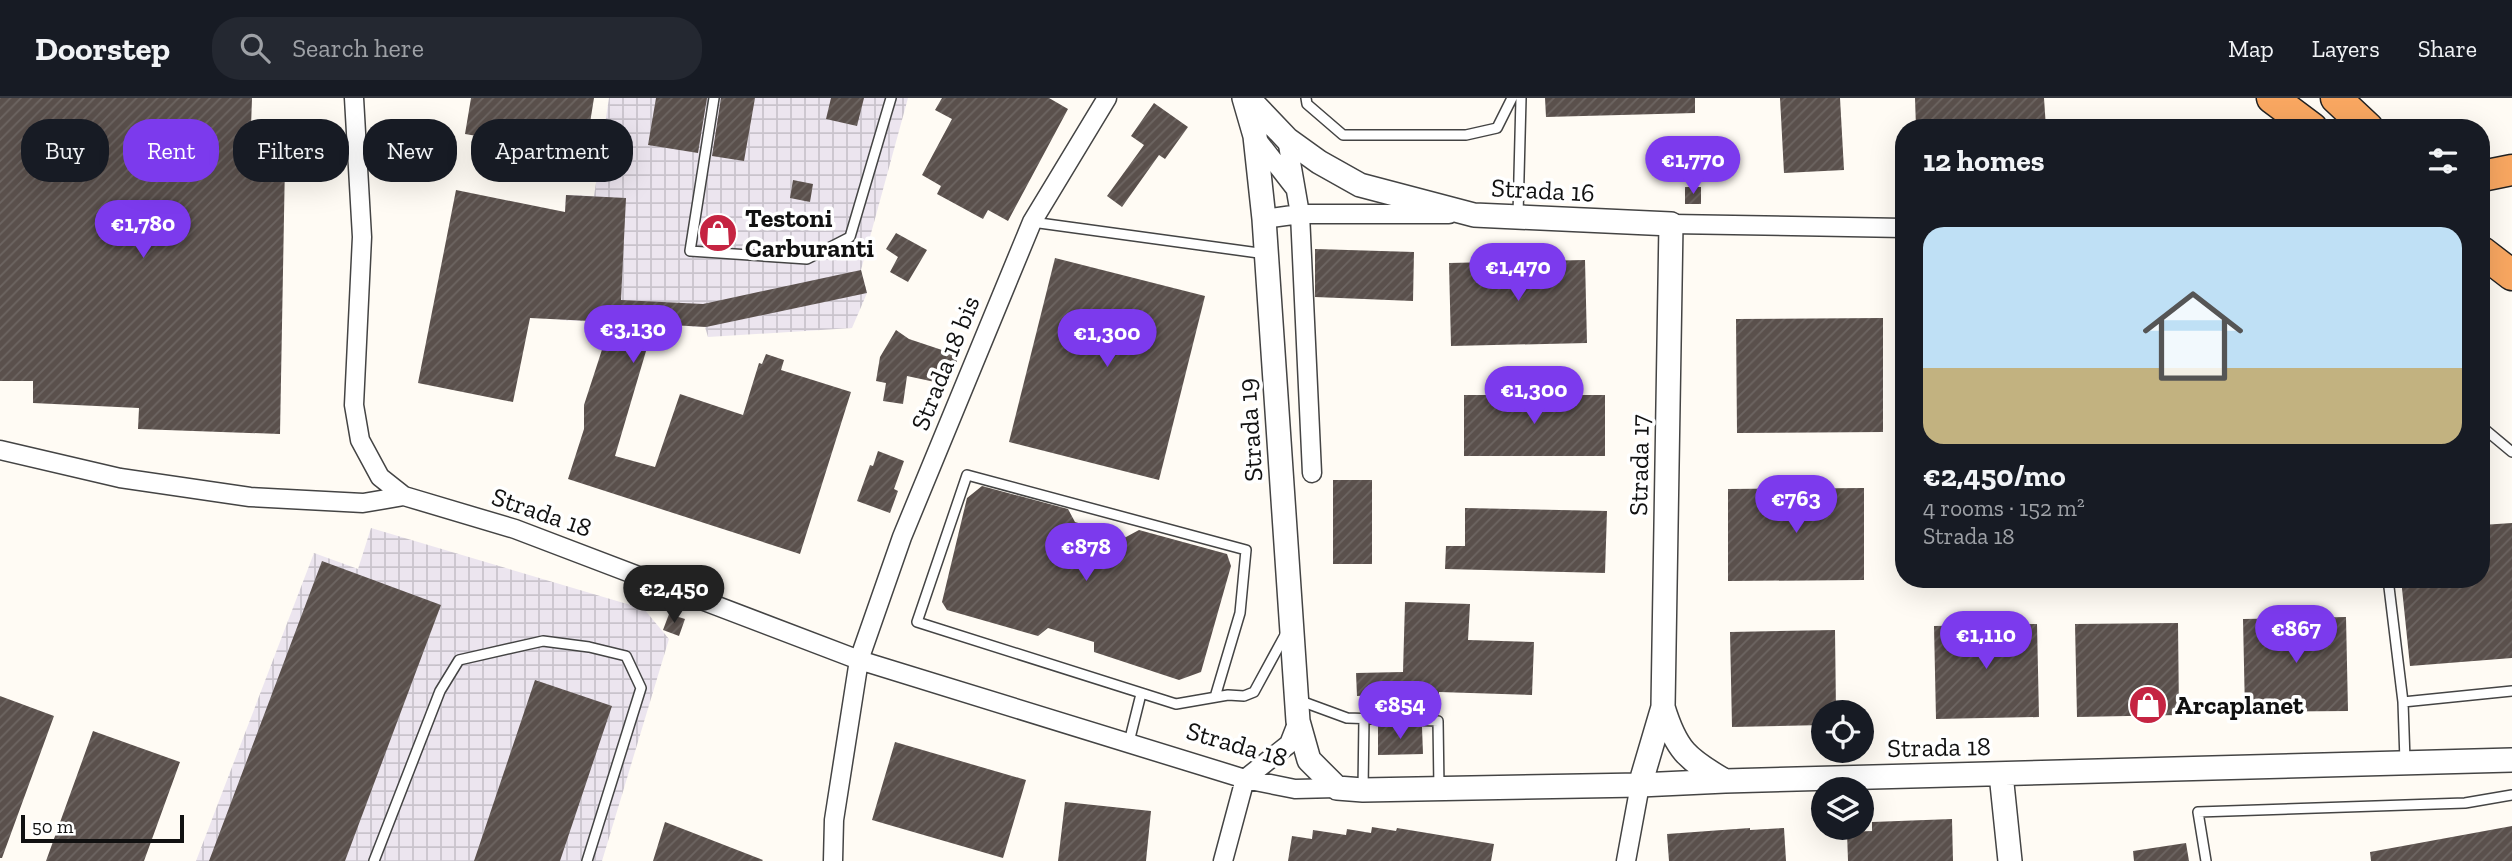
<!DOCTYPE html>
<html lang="en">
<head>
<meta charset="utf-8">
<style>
	:root { --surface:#171b24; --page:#242831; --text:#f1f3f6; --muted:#9ea1a6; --line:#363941; --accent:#7c3aed }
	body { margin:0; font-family:"Zilla Slab",serif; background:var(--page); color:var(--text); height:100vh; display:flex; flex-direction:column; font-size:26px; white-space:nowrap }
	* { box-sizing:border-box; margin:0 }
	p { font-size:23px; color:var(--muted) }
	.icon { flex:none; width:38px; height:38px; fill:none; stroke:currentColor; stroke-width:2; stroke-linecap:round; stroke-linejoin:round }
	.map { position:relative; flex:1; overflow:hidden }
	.drawer { position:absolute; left:1895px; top:21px; width:595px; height:469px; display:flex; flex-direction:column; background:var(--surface); border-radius:28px; box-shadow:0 7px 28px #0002 }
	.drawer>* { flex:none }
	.banner { position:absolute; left:21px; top:21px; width:665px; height:63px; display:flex; gap:14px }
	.buttons { position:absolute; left:1811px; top:602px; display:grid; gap:14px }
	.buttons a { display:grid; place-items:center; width:63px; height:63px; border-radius:50%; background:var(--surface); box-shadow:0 7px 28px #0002; font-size:35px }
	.scale { position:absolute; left:21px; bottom:18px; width:163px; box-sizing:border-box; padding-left:7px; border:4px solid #111; border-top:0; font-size:19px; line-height:24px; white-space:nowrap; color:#111; -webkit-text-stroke:5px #fff; paint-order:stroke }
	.price { position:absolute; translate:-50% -60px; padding:0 16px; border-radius:24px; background:var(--accent); color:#fff; font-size:23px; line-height:46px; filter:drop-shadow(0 2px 4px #0008) }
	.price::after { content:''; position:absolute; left:50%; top:42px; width:21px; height:16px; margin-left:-10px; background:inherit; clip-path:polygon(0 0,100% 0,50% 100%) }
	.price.selected { background:#222; color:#fff }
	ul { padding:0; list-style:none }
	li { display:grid; align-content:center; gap:14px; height:371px; padding:0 28px }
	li+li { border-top:2px solid var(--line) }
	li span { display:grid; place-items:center; height:217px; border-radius:21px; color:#555 }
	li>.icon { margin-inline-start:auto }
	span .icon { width:126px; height:126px; fill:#fffc; stroke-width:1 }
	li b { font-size:30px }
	h2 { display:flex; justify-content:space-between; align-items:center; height:84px; padding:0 28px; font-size:30px }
	.tag { padding:0 24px; border-radius:28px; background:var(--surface); box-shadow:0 7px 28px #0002; font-size:24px; line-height:63px }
	.tag.selected { background:var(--accent); color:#fff }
	header { display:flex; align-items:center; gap:42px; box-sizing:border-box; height:98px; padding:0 35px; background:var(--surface); border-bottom:2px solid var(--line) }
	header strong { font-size:33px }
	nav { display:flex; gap:38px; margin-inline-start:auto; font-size:24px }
	.search { width:490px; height:63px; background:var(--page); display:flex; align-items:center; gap:18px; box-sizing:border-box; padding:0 24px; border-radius:28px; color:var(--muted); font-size:26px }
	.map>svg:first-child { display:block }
</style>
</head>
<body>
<header>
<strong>Doorstep</strong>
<div class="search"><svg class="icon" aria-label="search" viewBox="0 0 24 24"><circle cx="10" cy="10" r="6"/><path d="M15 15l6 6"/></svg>Search here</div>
<nav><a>Map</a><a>Layers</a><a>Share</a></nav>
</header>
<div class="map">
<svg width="2512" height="763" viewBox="0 0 2512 763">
	<defs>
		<pattern id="industrial-grid" width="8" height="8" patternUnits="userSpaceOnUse" patternTransform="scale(1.75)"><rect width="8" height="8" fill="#ece5ef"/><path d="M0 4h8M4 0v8" fill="none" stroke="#c9c3cc"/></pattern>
		<pattern id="building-hatch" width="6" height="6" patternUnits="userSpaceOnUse" patternTransform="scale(1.75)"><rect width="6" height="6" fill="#5a504c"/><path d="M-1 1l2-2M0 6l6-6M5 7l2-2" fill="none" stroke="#6d6562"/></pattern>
	</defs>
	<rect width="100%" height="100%" fill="#fffbf4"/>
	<path fill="url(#industrial-grid)" d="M609,0H908L861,172L867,195L852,230L708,239L705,229L560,222L566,97L594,98Z
		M371,430L644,511L669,541L602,763H196L314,455L358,471Z"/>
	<path fill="url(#building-hatch)" d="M0,0H252L250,58L285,64L280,336L138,331L139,310L33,305V283H0Z
		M471,0H594L585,56L465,36Z
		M656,0H707L698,55L648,47Z
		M721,0H755L744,63L712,58Z
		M831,0H864L857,28L826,21Z
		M942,0H1049L1068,11L1008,123L988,112L983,121L937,96L941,88L922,77L952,21L935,12Z
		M1545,0H1695V15L1546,19Z
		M1780,0H1840L1844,72L1784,75Z
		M1915,0H2044L2046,30H1916Z
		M1154,5L1188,29L1165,61L1159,57L1122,109L1107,98L1144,47L1131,38Z
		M793,82L813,86L810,104L790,100Z
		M1685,89H1701V106H1685Z
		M456,92L565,114L566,97L626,100L621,202L703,206L861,172L867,195L706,229L654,226L615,358L655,369L680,296L743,317L759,265L762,266L766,256L784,262L781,272L851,294L800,456L568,381L584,331V307L611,224L530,220L513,304L418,285Z
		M896,135L927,152L908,184L890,174L898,159L886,151Z
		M1315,151L1414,154L1413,203L1315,199Z
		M1055,160L1205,198L1159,382L1009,344Z
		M1585,162L1587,245L1451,248L1449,165Z
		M1883,220V334L1737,335L1736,221Z
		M896,232L909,241L957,257V265L949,287L907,278L903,306L883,303L886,285L876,283L880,259Z
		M1464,297H1605V358H1464Z
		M878,353L904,363L894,391L898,393L890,415L857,403L870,367L873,368Z
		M1333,382H1372V466H1333Z
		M982,388L1068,411L1075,424L1126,439L1139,432L1227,456L1231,468L1201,574L1179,582L1094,554V544L1048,530L1038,538L947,512L942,504L967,400Z
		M1864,390V482L1728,483V391Z
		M1465,410L1607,413L1605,475L1445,471L1446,448H1465Z
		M2512,425V560L2410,568L2401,481H2482V427Z
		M322,463L441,507L345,763H209Z
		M1405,504L1470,506L1468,542L1534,544L1532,597L1439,594V596H1422V615L1377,614V597L1357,598L1356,575L1403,574Z
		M669,516L685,521L679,538L663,532Z
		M2346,519L2348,613L2245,614L2243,521Z
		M2178,525L2179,617L2077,619L2075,526Z
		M2037,526L2039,619L1936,621L1934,528Z
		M1835,532L1836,614H1824V627L1732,629L1730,534Z
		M535,582L612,608L560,763H474Z
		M0,598L54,618L2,760H0Z
		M1378,628L1422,629L1423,656L1378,657Z
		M93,633L180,664L144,763H46Z
		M895,644L1026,682L1003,760L872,722Z
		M1065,704L1151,713L1146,763H1058Z
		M1952,721L1953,763H1848L1847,734L1872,733V724Z
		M665,724L763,762L762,763H653Z
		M2512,728V763H2371L2370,754Z
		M1372,729L1396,733L1397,730L1494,746L1491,763H1288L1292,738L1312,741L1313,732L1346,737L1347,731L1371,735Z
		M1750,730V732L1784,730L1786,763H1669L1667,736Z
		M2186,745L2189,763H2134L2133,753Z"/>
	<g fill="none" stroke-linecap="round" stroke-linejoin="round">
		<defs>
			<path id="service" d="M714,0L690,153L807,161L850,139L891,0
				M1306,0L1307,6L1343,37H1466L1497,30L1512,0
				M1518,117L1521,0
				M1032,124L1266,156
				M2482,329L2512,354
				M2388,481L2403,604L2405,663
				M1215,599L1240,515L1246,452L967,377L917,524L1176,606L1228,597L1244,598L1254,594L1285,537
				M1298,602L1347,620L1438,623L1439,690
				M2403,604L2512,593
				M1129,644L1141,596
				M1363,692L1364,620
				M374,763L440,593L459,562L543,543L589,549L626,558L641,590L587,763
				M2206,763L2198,714L2465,705L2512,697"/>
			<path id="minor" d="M354,0L362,139L354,307L360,342L380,379L404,398L515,431L859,562L1245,681L1295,691L1337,690
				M1255,39L1294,89
				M1287,41L1300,116L1312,375
				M1264,121L1300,116H1449
				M1671,126L1904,130
				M0,352L120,380L250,399L363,405L404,398
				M833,763L834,722L859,562L902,439L1032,124L1107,0
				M1223,763L1245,681L1289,646L1298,623
				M1626,763L1640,687"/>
			<path id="tertiary" d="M1244,0L1255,38L1264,121L1298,623L1309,662L1337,690L1363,692L1640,687L1725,683L2512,662
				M1248,0L1287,41L1319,64L1360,87L1474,117L1671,126L1663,609L1640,687
				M1663,609C1676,652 1687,661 1725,683
				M2001,676L2010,763"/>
			<path id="trunk" d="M2272,0L2312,30
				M2336,0L2368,30
				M2482,78L2512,72
				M2482,154L2512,177"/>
		</defs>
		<use href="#service" stroke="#444" stroke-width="12"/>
		<use href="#minor" stroke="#444" stroke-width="21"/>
		<use href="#tertiary" stroke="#444" stroke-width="26"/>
		<use href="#trunk" stroke="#222" stroke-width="33"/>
		<use href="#service" stroke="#fff" stroke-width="9"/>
		<use href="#minor" stroke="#fff" stroke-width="18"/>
		<use href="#tertiary" stroke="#fff" stroke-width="23"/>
		<use href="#trunk" stroke="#f9a761" stroke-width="30"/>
	</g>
	<defs>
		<symbol id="shop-disc" viewBox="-11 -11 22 22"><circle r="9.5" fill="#c52442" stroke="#fff"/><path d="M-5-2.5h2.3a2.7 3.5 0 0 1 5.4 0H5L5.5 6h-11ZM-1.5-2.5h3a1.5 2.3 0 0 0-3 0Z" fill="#fff"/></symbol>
	</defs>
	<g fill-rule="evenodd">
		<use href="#shop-disc" x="696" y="113" width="44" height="44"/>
		<use href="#shop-disc" x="2126" y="585" width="44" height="44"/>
	</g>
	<g text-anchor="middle" stroke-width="7" stroke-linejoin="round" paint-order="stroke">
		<g font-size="26" fill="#111" stroke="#fff">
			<text transform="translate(1543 92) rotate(3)" y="9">Strada 16</text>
			<text transform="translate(945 265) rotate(-68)" y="9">Strada 18 bis</text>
			<text transform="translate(1250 332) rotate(-94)" y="9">Strada 19</text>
			<text transform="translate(1639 367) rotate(-89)" y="9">Strada 17</text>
			<text transform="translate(542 414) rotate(19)" y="9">Strada 18</text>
			<text transform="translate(1237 646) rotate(16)" y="9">Strada 18</text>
			<text transform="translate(1939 649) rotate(-1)" y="9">Strada 18</text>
		</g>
		<g font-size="26" font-weight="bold" fill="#111" stroke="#fff" text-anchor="start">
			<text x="745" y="129">Testoni<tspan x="745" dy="30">Carburanti</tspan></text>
			<text x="2175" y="616">Arcaplanet</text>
		</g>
	</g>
</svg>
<div class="buttons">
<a><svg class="icon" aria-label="locate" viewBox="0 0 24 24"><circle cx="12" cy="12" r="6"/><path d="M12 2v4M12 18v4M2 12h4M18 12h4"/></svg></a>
<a><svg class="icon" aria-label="layers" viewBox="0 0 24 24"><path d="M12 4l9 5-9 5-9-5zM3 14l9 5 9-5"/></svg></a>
</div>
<div class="scale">50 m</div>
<b class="price" style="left:1693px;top:98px">€1,770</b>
<b class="price" style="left:143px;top:162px">€1,780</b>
<b class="price" style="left:1518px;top:205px">€1,470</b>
<b class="price" style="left:633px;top:267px">€3,130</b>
<b class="price" style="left:1107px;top:271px">€1,300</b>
<b class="price" style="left:1534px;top:328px">€1,300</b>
<b class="price" style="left:1796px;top:437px">€763</b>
<b class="price" style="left:1086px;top:485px">€878</b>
<b class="price selected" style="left:674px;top:527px">€2,450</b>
<b class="price" style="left:2296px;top:567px">€867</b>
<b class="price" style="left:1986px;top:573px">€1,110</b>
<b class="price" style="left:1400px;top:643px">€854</b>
<div class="banner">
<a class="tag">Buy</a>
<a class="tag selected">Rent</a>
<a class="tag">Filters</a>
<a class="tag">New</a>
<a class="tag">Apartment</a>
</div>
<section class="drawer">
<h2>12 homes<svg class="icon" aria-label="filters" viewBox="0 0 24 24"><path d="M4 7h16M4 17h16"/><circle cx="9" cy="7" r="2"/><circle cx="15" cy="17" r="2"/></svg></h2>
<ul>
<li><span style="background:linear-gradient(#bfe0f5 65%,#c2b280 0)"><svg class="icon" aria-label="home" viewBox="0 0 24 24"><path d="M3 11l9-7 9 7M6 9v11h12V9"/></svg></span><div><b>€2,450/mo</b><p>4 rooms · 152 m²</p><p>Strada 18</p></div></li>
</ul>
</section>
</div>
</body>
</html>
